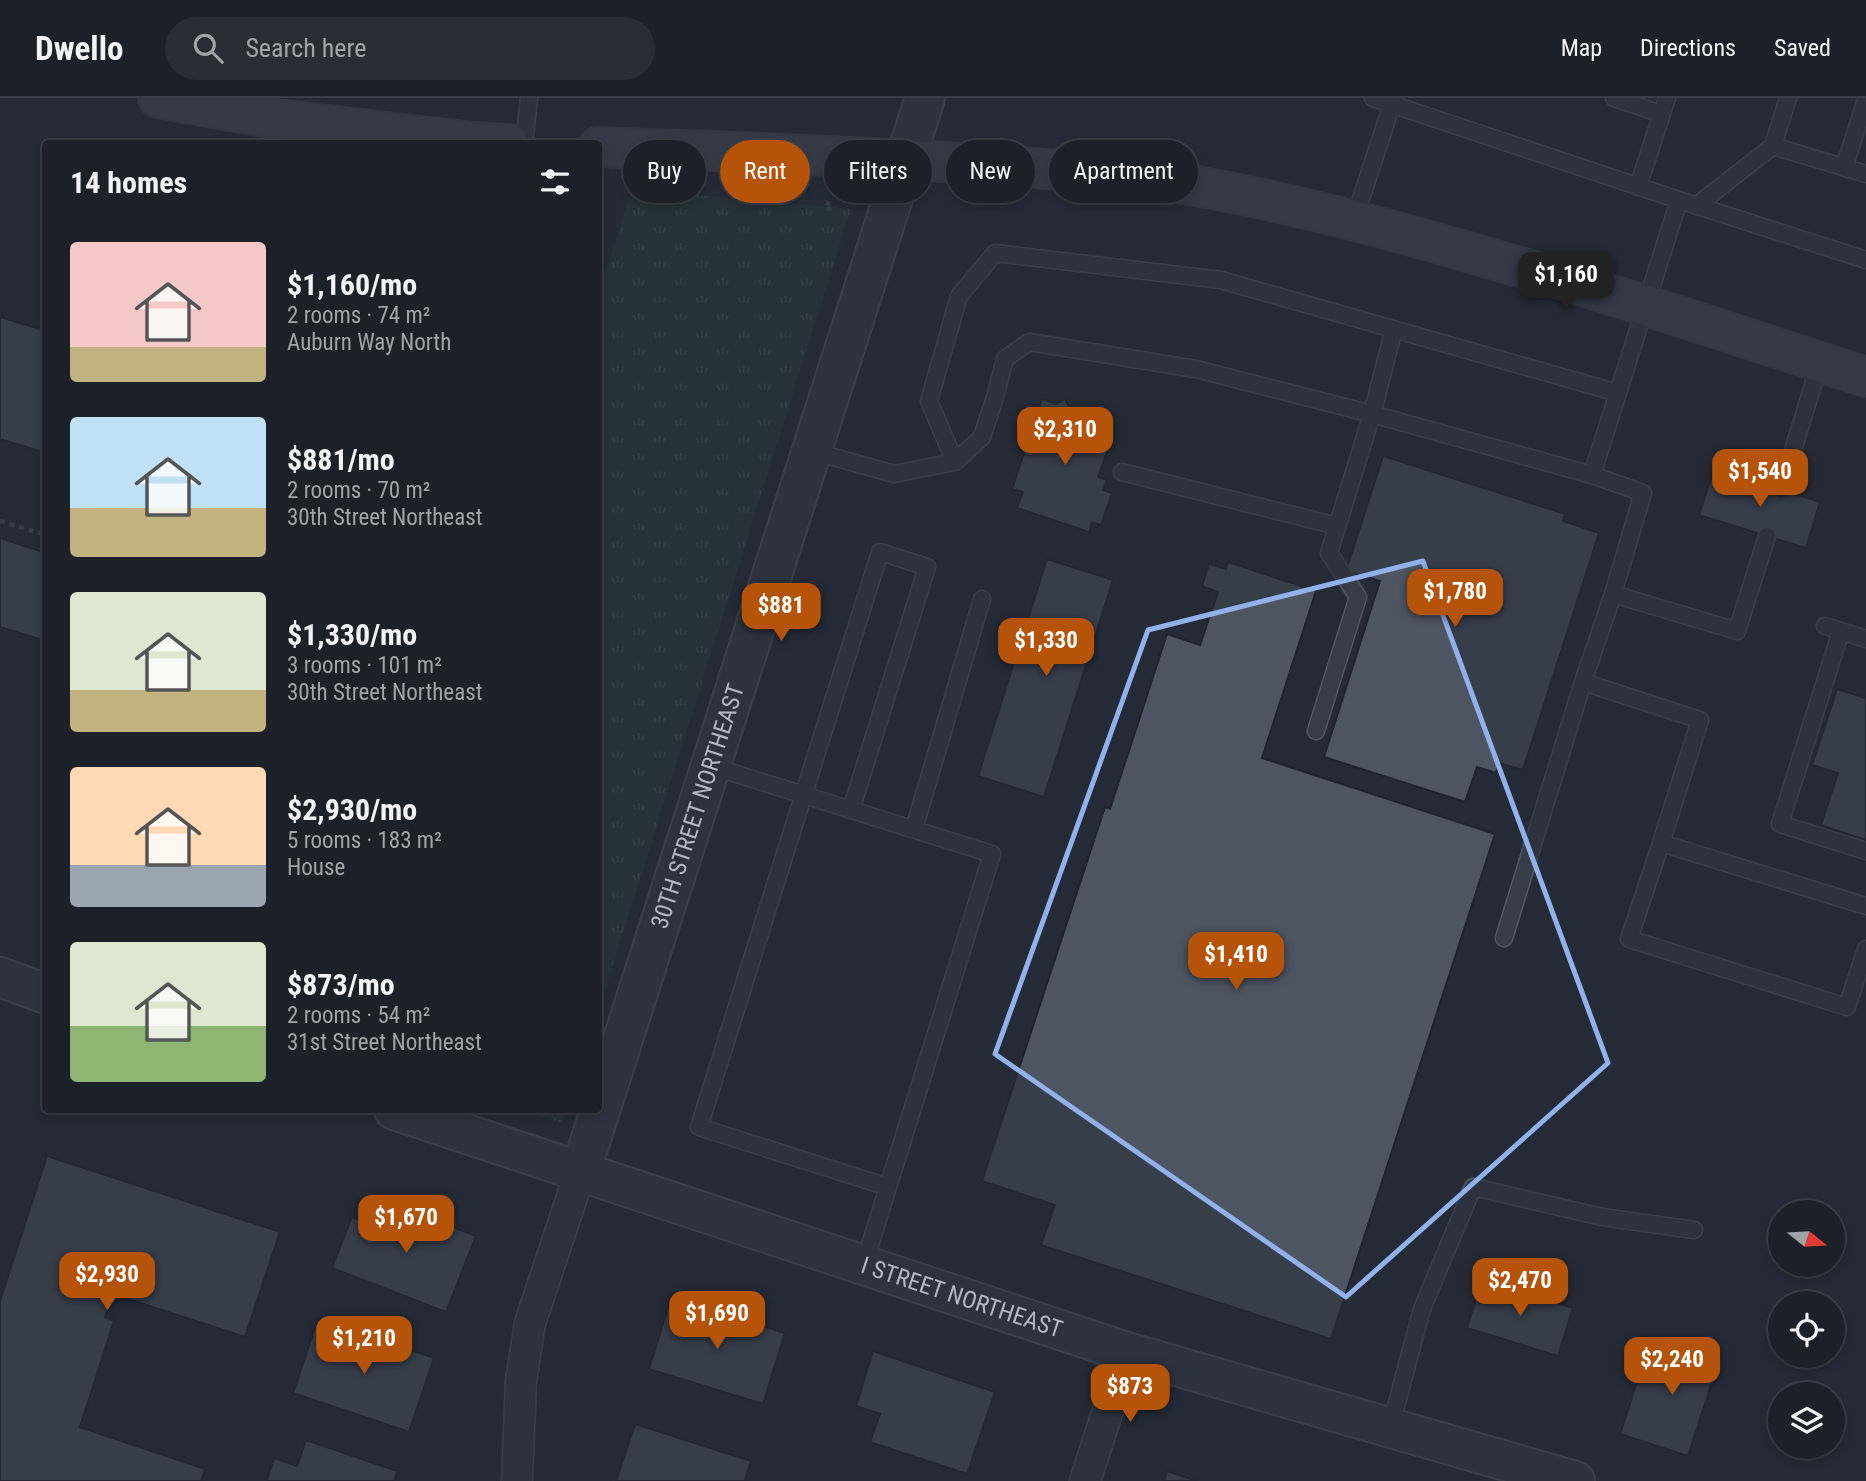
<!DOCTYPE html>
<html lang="en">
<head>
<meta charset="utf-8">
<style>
	:root { --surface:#1b2029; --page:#282d35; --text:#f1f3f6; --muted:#a0a3a8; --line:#393e46; --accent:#b45309 }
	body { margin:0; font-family:"Roboto Condensed",sans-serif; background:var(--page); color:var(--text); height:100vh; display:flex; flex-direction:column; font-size:26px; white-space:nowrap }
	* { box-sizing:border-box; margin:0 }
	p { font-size:23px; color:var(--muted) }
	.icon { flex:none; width:38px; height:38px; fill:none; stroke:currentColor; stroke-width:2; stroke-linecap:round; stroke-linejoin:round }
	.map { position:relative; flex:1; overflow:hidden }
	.panel { position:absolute; left:42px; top:42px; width:560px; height:973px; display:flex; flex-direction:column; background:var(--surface); border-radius:7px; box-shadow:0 4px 10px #0003,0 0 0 2px var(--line) }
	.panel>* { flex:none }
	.hud { position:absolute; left:623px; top:42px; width:665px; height:63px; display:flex; gap:14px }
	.needle { width:46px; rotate:108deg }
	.controls { position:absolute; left:1768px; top:1102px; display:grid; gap:14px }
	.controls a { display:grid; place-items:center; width:77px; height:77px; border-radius:50%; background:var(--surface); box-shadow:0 4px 10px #0003,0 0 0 2px var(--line); font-size:35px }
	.price { position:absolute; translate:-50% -60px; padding:0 16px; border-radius:14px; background:var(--accent); color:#fff; font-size:23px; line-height:46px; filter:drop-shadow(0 2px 4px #0008) }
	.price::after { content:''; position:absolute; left:50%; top:42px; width:21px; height:16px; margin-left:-10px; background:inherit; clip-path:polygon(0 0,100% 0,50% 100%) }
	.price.on { background:#222; color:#fff }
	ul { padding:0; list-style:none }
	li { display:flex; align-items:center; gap:21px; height:175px; padding:0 28px }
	li span { display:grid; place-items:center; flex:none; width:196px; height:140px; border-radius:7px; color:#555 }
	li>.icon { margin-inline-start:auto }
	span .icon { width:84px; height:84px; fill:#fffc; stroke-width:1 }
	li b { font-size:30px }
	h2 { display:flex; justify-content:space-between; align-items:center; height:84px; padding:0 28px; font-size:30px }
	.pill { padding:0 24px; border-radius:32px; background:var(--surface); box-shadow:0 4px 10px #0003,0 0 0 2px var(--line); font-size:24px; line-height:63px }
	.pill.on { background:var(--accent); color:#fff }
	header { display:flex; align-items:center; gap:42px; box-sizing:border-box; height:98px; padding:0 35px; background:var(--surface); border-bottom:2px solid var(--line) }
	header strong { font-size:33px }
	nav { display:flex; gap:38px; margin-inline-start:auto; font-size:24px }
	.search { width:490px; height:63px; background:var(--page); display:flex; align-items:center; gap:18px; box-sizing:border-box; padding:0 24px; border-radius:38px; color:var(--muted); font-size:26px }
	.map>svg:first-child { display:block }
</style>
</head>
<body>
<header>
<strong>Dwello</strong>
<div class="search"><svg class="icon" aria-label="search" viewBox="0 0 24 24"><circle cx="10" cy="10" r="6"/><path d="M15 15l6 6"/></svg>Search here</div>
<nav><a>Map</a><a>Directions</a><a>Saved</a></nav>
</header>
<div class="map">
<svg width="1866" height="1383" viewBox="0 0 1866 1383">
	<defs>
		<pattern id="grass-tufts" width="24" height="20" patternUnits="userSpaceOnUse" patternTransform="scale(1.75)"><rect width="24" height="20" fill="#29393a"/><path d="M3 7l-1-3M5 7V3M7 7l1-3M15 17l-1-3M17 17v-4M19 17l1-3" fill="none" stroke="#465455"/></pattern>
	</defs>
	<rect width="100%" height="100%" fill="#242b37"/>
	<path fill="url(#grass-tufts)" d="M632,91L851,111L599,911L598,198Z
		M519,1012H567L562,1025Z"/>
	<path fill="#4d5562" stroke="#1f252e" stroke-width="2" d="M0,219L46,233V355L0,341Z
		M1042,301L1056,306L1065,301L1070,310L1106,322L1101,337L1112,341L1098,379L1107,382L1103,392L1112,395L1101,427L1092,424L1089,434L1017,410L1023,394L1012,391Z
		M1383,358L1565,416L1563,423L1599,435L1523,672L1499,665L1496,675L1477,669L1465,704L1324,659L1380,483L1346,473Z
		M1714,371L1820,404L1806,450L1699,417Z
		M0,440L46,455V543L0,529Z
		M1047,461L1113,482L1044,699L978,678Z
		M1228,464L1316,493L1262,660L1495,736L1331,1241L1041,1147L1055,1107L982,1083L1105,709L1110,711L1167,536L1200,547L1218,494L1202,488L1209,466L1226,471Z
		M1837,591L1866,600V742L1821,727L1838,675L1812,667Z
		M47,1058L280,1134L245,1239L113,1196L105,1219L114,1223L80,1329L205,1371L201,1383H0V1203Z
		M385,1102L476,1138L446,1214L332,1170L352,1119L375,1127Z
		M1482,1181L1573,1210L1558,1258L1467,1230Z
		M671,1200L785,1235L763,1306L649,1271Z
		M318,1221L434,1260L409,1334L293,1295Z
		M1665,1238L1721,1256L1688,1358L1620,1336L1640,1275L1652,1279Z
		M873,1253L995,1294L967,1376L870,1344L880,1316L856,1308Z
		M635,1326L751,1363L745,1383H616Z
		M306,1342L397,1373L394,1383H267L274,1360L297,1368Z
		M1167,1373L1197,1383H1164Z"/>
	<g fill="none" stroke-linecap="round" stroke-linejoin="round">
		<defs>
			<path id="service" d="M1373,0L1679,102
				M1614,0L1662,16
				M524,46L529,0
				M1773,48L1866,76
				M1844,70L1866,2
				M1638,89L1667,0
				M1696,108L1773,48L1788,0
				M1354,122L1392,6
				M812,353L894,376L955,364L982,339L996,296L1005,261L1029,244L1196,271L1372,316L1592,377
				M955,364L929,303L959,198L995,155L1221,182L1618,295
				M1122,374L1337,428
				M1781,392L1820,264
				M1767,438L1737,533L1613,496L1643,395L1592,377L1679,102L1866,162
				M1825,528L1866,541
				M1841,533L1780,726L1866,753
				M1583,584L1613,496
				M1316,633L1358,499L1329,455L1372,316L1394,231
				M711,668L992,756L864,1166
				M851,712L927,469L880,454L699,1029L888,1089
				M914,731L982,501
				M1661,745L1629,841L1847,909L1866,851
				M1504,840L1583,584L1700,622L1661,745L1866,808
				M1390,1331L1422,1211L1473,1089L1602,1119L1694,1132"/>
			<path id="minor" d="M517,1383L521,1283L530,1225L581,1072
				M1085,1383L1127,1254"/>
			<g id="tertiary">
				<path d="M0,879L46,896"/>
				<path id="s1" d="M394,1012L1127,1254L1575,1383"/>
				<path id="s2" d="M581,1072L925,0"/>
			</g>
			<path id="secondary" d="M158,0L276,21L473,44L509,46
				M598,49C724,53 850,58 976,66C1047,71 1119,75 1190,87C1284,103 1376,127 1468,154C1602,192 1734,236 1866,279"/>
		</defs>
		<use href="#service" stroke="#525862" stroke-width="19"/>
		<use href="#minor" stroke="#525862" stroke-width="33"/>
		<use href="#tertiary" stroke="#525862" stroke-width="42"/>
		<use href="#secondary" stroke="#414750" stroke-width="42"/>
		<path stroke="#465457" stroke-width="4.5" stroke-dasharray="5 5" stroke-linecap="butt" d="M829,103L826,112L833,109
			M0,423L46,437"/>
		<use href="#service" stroke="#373d47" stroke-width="16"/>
		<use href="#minor" stroke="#373d47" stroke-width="30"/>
		<use href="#tertiary" stroke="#373d47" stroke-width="38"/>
		<use href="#secondary" stroke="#464d5a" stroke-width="38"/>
	</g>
	<path d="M0 0H1866V1383H0ZM1423,463L1608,965L1346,1199L995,956L1148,532Z" fill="#242b37" fill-opacity=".55" fill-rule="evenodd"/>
	<path fill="none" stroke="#90b1ea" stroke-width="5" stroke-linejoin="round" d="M1423,463L1608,965L1346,1199L995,956L1148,532Z"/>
	<g text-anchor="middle" stroke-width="6" stroke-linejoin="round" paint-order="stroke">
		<g font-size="24" fill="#b2b8c3" stroke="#1d232c">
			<text dy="8" stroke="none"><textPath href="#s2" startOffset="382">30TH STREET NORTHEAST</textPath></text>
			<text dy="8" stroke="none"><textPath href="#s1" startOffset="598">I STREET NORTHEAST</textPath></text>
		</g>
	</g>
</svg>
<div class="controls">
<a><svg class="needle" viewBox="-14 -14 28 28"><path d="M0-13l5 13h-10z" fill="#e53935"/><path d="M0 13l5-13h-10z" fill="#a0a3a8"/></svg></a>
<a><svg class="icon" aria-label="locate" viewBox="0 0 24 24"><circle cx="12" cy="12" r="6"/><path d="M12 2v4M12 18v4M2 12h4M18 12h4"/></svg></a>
<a><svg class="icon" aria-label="layers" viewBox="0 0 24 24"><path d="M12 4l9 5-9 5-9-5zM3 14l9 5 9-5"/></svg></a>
</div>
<b class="price on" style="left:1566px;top:214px">$1,160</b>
<b class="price" style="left:1065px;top:369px">$2,310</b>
<b class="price" style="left:1760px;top:411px">$1,540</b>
<b class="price" style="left:1455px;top:531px">$1,780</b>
<b class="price" style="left:781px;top:545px">$881</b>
<b class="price" style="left:1046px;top:580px">$1,330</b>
<b class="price" style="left:1236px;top:894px">$1,410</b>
<b class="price" style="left:406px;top:1157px">$1,670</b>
<b class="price" style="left:107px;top:1214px">$2,930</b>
<b class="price" style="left:1520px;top:1220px">$2,470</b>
<b class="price" style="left:717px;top:1253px">$1,690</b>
<b class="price" style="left:364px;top:1278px">$1,210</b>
<b class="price" style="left:1672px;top:1299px">$2,240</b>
<b class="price" style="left:1130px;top:1326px">$873</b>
<div class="hud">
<a class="pill">Buy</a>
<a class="pill on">Rent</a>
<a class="pill">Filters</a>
<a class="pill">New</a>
<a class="pill">Apartment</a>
</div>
<section class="panel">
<h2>14 homes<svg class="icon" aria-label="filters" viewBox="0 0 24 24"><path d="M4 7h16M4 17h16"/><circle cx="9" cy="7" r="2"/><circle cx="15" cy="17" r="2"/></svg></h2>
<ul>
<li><span style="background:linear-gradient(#f6c9c9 75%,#c2b280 0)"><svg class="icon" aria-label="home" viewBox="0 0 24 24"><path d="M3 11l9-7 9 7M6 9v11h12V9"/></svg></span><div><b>$1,160/mo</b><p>2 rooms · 74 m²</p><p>Auburn Way North</p></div></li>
<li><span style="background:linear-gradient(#bfe0f5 65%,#c2b280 0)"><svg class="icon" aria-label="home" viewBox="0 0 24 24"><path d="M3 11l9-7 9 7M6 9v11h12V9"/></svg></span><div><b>$881/mo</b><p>2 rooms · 70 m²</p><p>30th Street Northeast</p></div></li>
<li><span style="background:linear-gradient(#dfe7d0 70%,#c2b280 0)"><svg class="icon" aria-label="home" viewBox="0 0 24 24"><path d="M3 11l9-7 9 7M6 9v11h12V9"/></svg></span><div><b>$1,330/mo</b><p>3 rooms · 101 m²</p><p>30th Street Northeast</p></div></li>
<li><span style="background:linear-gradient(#ffd9b3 70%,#9aa5b1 0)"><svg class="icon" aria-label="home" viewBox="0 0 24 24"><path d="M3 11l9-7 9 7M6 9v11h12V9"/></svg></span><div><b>$2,930/mo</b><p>5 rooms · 183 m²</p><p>House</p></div></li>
<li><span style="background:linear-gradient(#dfe7d0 60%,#8fb573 0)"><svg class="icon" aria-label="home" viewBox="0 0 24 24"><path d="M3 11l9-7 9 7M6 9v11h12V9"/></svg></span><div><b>$873/mo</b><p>2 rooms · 54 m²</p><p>31st Street Northeast</p></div></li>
</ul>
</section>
</div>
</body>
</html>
